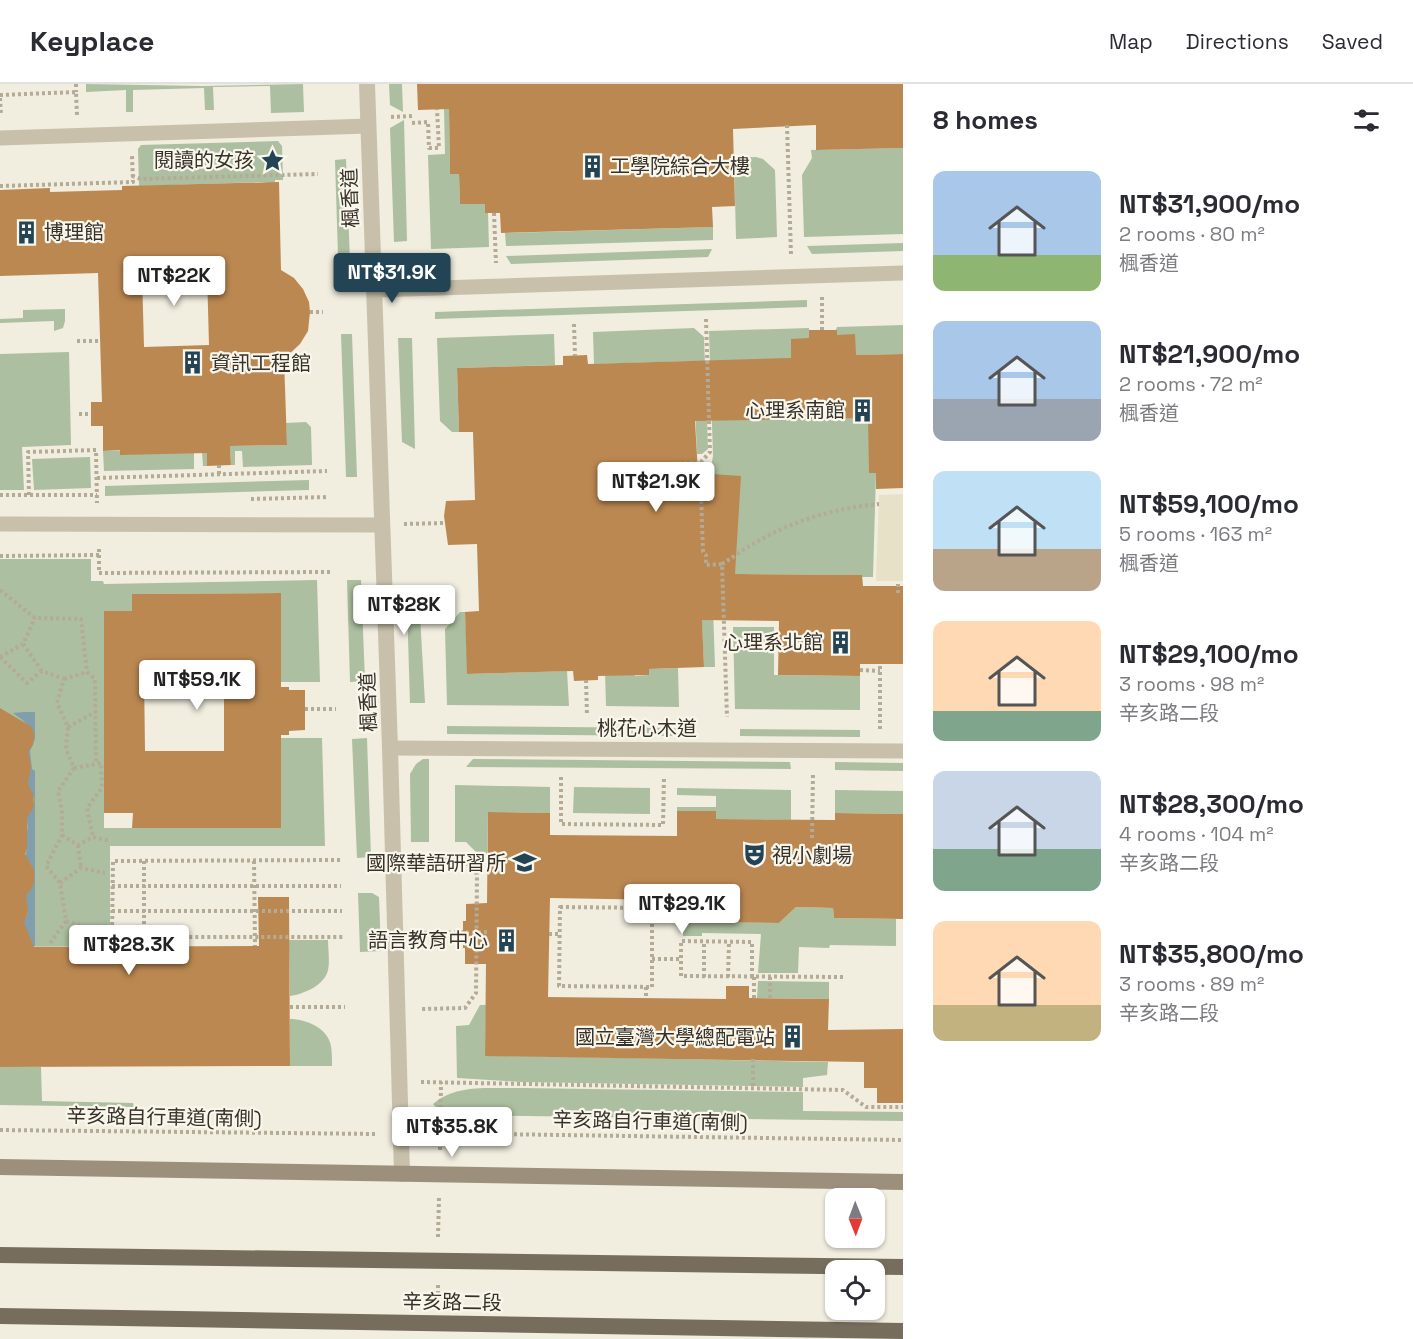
<!DOCTYPE html>
<html lang="en">
<head>
<meta charset="utf-8">
<style>
	:root { --surface:#fff; --page:#f2f2f3; --text:#2b2b33; --muted:#7c7c81; --line:#e1e1e2; --accent:#234455 }
	body { margin:0; font-family:"Space Grotesk","Noto Sans TC",sans-serif; background:var(--page); color:var(--text); height:100vh; display:flex; flex-direction:column; font-size:22px; white-space:nowrap }
	* { box-sizing:border-box; margin:0 }
	p { font-size:20px; color:var(--muted) }
	.icon { flex:none; width:33px; height:33px; fill:none; stroke:currentColor; stroke-width:2; stroke-linecap:round; stroke-linejoin:round }
	.map { position:relative; flex:1; overflow:hidden }
	.drawer { display:flex; flex-direction:column; background:var(--surface); width:510px }
	.drawer>* { flex:none }
	.needle { width:39px; rotate:179deg }
	.fabs { position:absolute; left:825px; top:1104px; display:grid; gap:12px }
	.fabs a { display:grid; place-items:center; width:60px; height:60px; border-radius:12px; background:var(--surface); box-shadow:0 2px 4px #0004; font-size:30px }
	.price { position:absolute; translate:-50% -51px; padding:0 14px; border-radius:6px; background:#fff; color:#222; font-size:20px; line-height:39px; filter:drop-shadow(0 2px 3px #0008) }
	.price::after { content:''; position:absolute; left:50%; top:36px; width:18px; height:14px; margin-left:-9px; background:inherit; clip-path:polygon(0 0,100% 0,50% 100%) }
	.price.selected { background:var(--accent); color:#fff }
	ul { padding:0; list-style:none }
	li { display:flex; align-items:center; gap:18px; height:150px; padding:0 30px }
	li span { display:grid; place-items:center; flex:none; width:168px; height:120px; border-radius:12px; color:#555 }
	li>.icon { margin-inline-start:auto }
	span .icon { width:72px; height:72px; fill:#fffc; stroke-width:1 }
	li b { font-size:26px }
	h2 { display:flex; justify-content:space-between; align-items:center; height:72px; padding:0 30px; font-size:26px }
	header { display:flex; align-items:center; gap:36px; box-sizing:border-box; height:84px; padding:0 30px; background:var(--surface); border-bottom:2px solid var(--line) }
	header strong { font-size:28px }
	nav { display:flex; gap:33px; margin-inline-start:auto; font-size:21px }
	main { display:flex; flex:1; min-height:0 }
	.map>svg:first-child { display:block }
</style>
</head>
<body>
<header>
<strong>Keyplace</strong>
<nav><a>Map</a><a>Directions</a><a>Saved</a></nav>
</header>
<main>
<div class="map">
<svg width="903" height="1255" viewBox="0 0 903 1255">
	<rect width="100%" height="100%" fill="#f1eddf"/>
	<path fill="#acbfa0" d="M86,0L202,2L303,0L304,28L271,29L270,2L213,3L214,26H205L204,4L133,6V28H126V6L86,8Z
		M389,0H402L403,28L390,21Z
		M444,25H449L450,90H459L460,120H485V129H488L489,163L431,165L428,71L445,70Z
		M404,36L407,157L394,158L390,44Z
		M278,57L282,62L283,96H275V101L263,98L139,102L138,65L141,61Z
		M903,64V150L804,153L802,91L812,74L811,66Z
		M756,73L763,75L775,86L777,153L736,155L734,74Z
		M346,75L351,203L339,204L335,76Z
		M713,143V156L506,162L505,149Z
		M903,159V167L812,170L807,162Z
		M712,165L708,173L511,180L506,172Z
		M807,216V223L435,235V228Z
		M65,225V237L63,244L54,247V237L0,239V235L23,234V226Z
		M903,241V270L857,271L874,334L869,389H876L873,493H862V491L746,490L732,524L711,405L710,389L713,372L709,247L809,244V246H836L837,243Z
		M694,244L704,253L708,365L702,370H697L693,277L594,280L593,248Z
		M341,250H352L357,393H346Z
		M554,250L555,281L457,284L459,348H452L440,337L437,254Z
		M398,254H412L415,365L402,358Z
		M69,268L71,361L22,363L24,406H0V270Z
		M306,338L311,343L312,381L243,383L242,367H235V381H231L230,362L287,361L286,339Z
		M207,363V382H203L202,368L194,369V385L104,387L103,367Z
		M90,373L91,404L34,406L32,375Z
		M309,396V406L105,412V402Z
		M0,475H91V497H103L104,500L317,496L320,598H281L280,509L132,510V527H104V744H281V654H322L325,762H110V855L134,856V862L0,863Z
		M712,494L715,583H704L701,519Z
		M347,496H361L365,597L350,598Z
		M419,514L425,619H410L407,522Z
		M460,528H465L468,590L567,587L569,622L447,621L445,545Z
		M733,543H774V591L860,592V626L735,625Z
		M678,584L679,623L606,622L605,586L634,585L635,592L649,591V585Z
		M447,642L676,644V652L447,650Z
		M740,645L860,646V653L740,652Z
		M367,654L371,773L357,774L352,655Z
		M423,675H429V758H411L410,690L416,680Z
		M473,675L790,678L791,685L466,683Z
		M835,678L903,679V687L835,686Z
		M455,701L550,703V729L488,728L487,779L466,758H455Z
		M574,703L650,704V730L573,729Z
		M677,704L791,706V736L716,735V727H677V723H716V712L677,711Z
		M835,706L903,707V730L835,729Z
		M358,809H372L379,813L381,867L360,868Z
		M796,823L833,824L834,834L896,835V862L830,861L829,864L799,863L798,889H758L761,850L702,849V852H683V838L779,839Z
		M268,856H328C328,865 330,877 328,886C325,901 304,910 290,912L289,862H268Z
		M758,897L829,898V915L757,914Z
		M480,921H486L485,971L828,978L827,991L803,994V1003L522,998L457,994L456,942L469,941Z
		M290,935C306,935 328,944 331,962C332,969 332,976 332,982H290Z
		M0,983H41L42,1017L133,1019L134,1023L0,1021Z
		M522,1004L803,1008V1027L903,1028V1037L448,1031L441,1029L433,1020C457,999 492,1005 522,1004Z"/>
	<path fill="#e7e2c7" d="M903,410V497H876L879,411Z"/>
	<path fill="#809eac" d="M24,628H35V655L30,667L32,685L35,687V862L23,863L21,838C32,831 27,821 21,812L27,811C35,800 38,784 25,775L27,765L25,751C31,742 26,735 21,727L26,729C41,722 32,704 22,697V671C43,651 32,643 13,629Z"/>
	<path fill="#bc8851" fill-rule="evenodd" d="M417,0H903V64L816,66V41L733,45L735,122L712,123L713,143L501,149L500,129H485V120H460L459,90H450L449,25L418,26Z
		M279,98L281,186L294,194L303,205L309,218L310,228L308,247L300,260L284,275L287,361L230,362L231,381L207,382V369L120,371V366L103,367V342H91V318H102L98,189L0,192V106L50,104V108L122,106V102ZM207,188L209,261L144,263L142,190Z
		M809,246H837V251L855,250L856,271L903,270V404L876,405V389H869L868,334L695,337L698,389L741,392L735,490L862,491L863,502H903V580H860V592L778,591L779,537L702,536L704,583L649,585V591L598,592V596L574,597L573,587L467,590L465,528L479,527L477,460L448,461L444,432L446,417L475,416L473,348H459L457,284L563,281V272L587,271L588,280L791,274V255L809,254Z
		M281,509V603H289V606H305V646L289,647V651H281V744H132L133,729H104V527H132V510ZM224,587V667H145L144,588Z
		M0,624L32,643L34,651L33,661L28,667L31,682L28,700L33,710L34,722L27,734V765L25,770L34,786V797L32,804L26,812L28,827L24,839L34,863L259,862L258,813H289L290,982L0,983Z
		M677,727H716V735L835,736V729L903,730V835L834,834L833,824L796,823L779,839L665,838V816L550,814L548,913L726,915V902H749V914L829,915L828,946L903,945V1019H877V1004H864V978L485,972L486,880H465V864H463V837H466V820L487,819L488,728L550,729V751L677,752Z"/>
	<g fill="none" stroke-linecap="round" stroke-linejoin="round">
		<path stroke="#b4ab96" stroke-width="4" stroke-dasharray="3 3" stroke-linecap="butt" d="M76,0V8
			M0,11L76,8L77,31
			M0,14L1,31
			M391,33L412,32
			M412,39L428,38L429,64H439L437,25
			M787,41L791,171
			M132,92L141,95L318,90
			M0,102L133,98L132,72
			M494,129L496,179
			M822,213V246
			M310,228H323
			M706,235L710,368L700,379L703,468L706,471V481L722,480L727,633
			M574,240L575,272
			M77,257H100
			M79,330H91
			M672,380L700,379
			M219,381V390
			M97,394L327,387
			M0,411H97
			M29,411L28,368L96,366L97,419
			M251,415L328,413
			M404,440L445,439
			M99,471V489L331,488
			M0,472L99,471V463
			M722,480C735,472 748,462 762,455C797,435 839,424 879,420
			M0,506L35,534L81,535L87,588L95,595L96,680
			M898,509V497
			M23,560L42,587
			M0,573L27,599L42,587L64,595L57,619L68,643L66,665L74,684L58,707L62,727V751L46,782L60,799L66,837L50,859
			M0,573L23,560L35,534
			M860,586L880,587
			M64,595L87,588
			M586,596L587,632
			M305,625H336
			M68,643L95,628
			M880,645V580
			M74,684L101,679L102,704L87,724L93,753
			M561,693V740L663,741L664,694
			M62,751L78,761L93,753L110,757
			M812,754L813,688
			M78,761L81,784
			M415,776L463,775L477,790L476,909L465,924L421,925
			M144,777V863
			M254,777L255,862
			M60,799L81,784L105,789
			M112,802H341
			M560,823L652,824V903L559,902Z
			M112,827H342
			M66,837L112,853H343
			M418,849L487,848
			M549,850H560
			M112,853L113,777L340,776
			M652,875H681
			M704,893V857
			M728,893L729,858
			M752,893V858L681,857V892L843,893
			M646,903V914
			M754,914V893
			M770,914V893
			M290,923H345
			M753,975V1004
			M421,998L843,1006L866,1023H903
			M0,1046L377,1050
			M424,1049L903,1056
			M440,1066L441,998
			M438,1153L439,1113
			M438,1216V1200"/>
		<path stroke="#c8c0ab" stroke-width="15" d="M0,54L368,42
			M375,206L903,189
			M0,440L382,441
			M390,664L903,667"/>
		<path stroke="#c8c0ab" stroke-width="16" d="M390,664L402,1090"/>
		<path stroke="#c8c0ab" stroke-width="16" d="M367,0L390,664"/>
		<path stroke="#9c907d" stroke-width="16" d="M0,1083L903,1098"/>
		<path stroke="#776d5c" stroke-width="16" d="M0,1171L903,1183
			M0,1232L903,1247"/>
	</g>
	<defs>
		<symbol id="sight-bare" viewBox="-9 -9 18 18"><path d="M0-6L1.8-2.2L6-1.7L2.9 1.2L3.7 5.4L0 3.3L-3.7 5.4L-2.9 1.2L-6-1.7L-1.8-2.2Z" fill="#234455" stroke="#f9f6eb" stroke-width="2.5" paint-order="stroke"/></symbol>
		<symbol id="building-bare" viewBox="-9 -9 18 18"><path d="M-4-6H4V6H1V3H-1V6H-4ZM-2.5-4.3h1.7v1.8h-1.7ZM.8-4.3h1.7v1.8H.8ZM-2.5-1h1.7V.8h-1.7ZM.8-1h1.7V.8H.8Z" fill="#234455" stroke="#f9f6eb" stroke-width="2.5" paint-order="stroke"/></symbol>
		<symbol id="theatre-bare" viewBox="-9 -9 18 18"><path d="M-5-5.5Q0-4 5-5.5V0Q5 5 0 6Q-5 5-5 0ZM-3.3-2.5H-1v1.5H-3.3ZM1-2.5H3.3v1.5H1ZM-2.8 1Q0 5.5 2.8 1Z" fill="#234455" stroke="#f9f6eb" stroke-width="2.5" paint-order="stroke"/></symbol>
		<symbol id="university-bare" viewBox="-9 -9 18 18"><path d="M0-5L7-2L0 1L-7-2ZM-4 1L0 2.5L4 1V4Q0 6-4 4Z" fill="#234455" stroke="#f9f6eb" stroke-width="2.5" paint-order="stroke"/></symbol>
	</defs>
	<g fill-rule="evenodd">
		<use href="#sight-bare" x="256" y="60" width="33" height="33"/>
		<use href="#building-bare" x="576" y="66" width="33" height="33"/>
		<use href="#building-bare" x="10" y="132" width="33" height="33"/>
		<use href="#building-bare" x="176" y="262" width="33" height="33"/>
		<use href="#building-bare" x="846" y="310" width="33" height="33"/>
		<use href="#building-bare" x="824" y="542" width="33" height="33"/>
		<use href="#theatre-bare" x="738" y="754" width="33" height="33"/>
		<use href="#university-bare" x="508" y="762" width="33" height="33"/>
		<use href="#building-bare" x="490" y="840" width="33" height="33"/>
		<use href="#building-bare" x="776" y="936" width="33" height="33"/>
	</g>
	<g text-anchor="middle" stroke-width="4.5" stroke-linejoin="round" paint-order="stroke">
		<g font-size="20" fill="#37312a" stroke="#f9f6eb" text-anchor="end">
			<text x="254" y="83">閱讀的女孩</text>
			<text x="610" y="89" text-anchor="start">工學院綜合大樓</text>
			<text x="44" y="155" text-anchor="start">博理館</text>
			<text x="211" y="286" text-anchor="start">資訊工程館</text>
			<text x="845" y="333">心理系南館</text>
			<text x="823" y="565">心理系北館</text>
			<text x="772" y="778" text-anchor="start">視小劇場</text>
			<text x="506" y="786">國際華語研習所</text>
			<text x="488" y="863">語言教育中心</text>
			<text x="775" y="960">國立臺灣大學總配電站</text>
		</g>
		<g font-size="20" fill="#37312a" stroke="#f9f6eb">
			<text transform="translate(350 114) rotate(-92)" y="7">楓香道</text>
			<text transform="translate(368 618) rotate(-92)" y="7">楓香道</text>
			<text x="647" y="651">桃花心木道</text>
			<text transform="translate(164 1033) rotate(1)" y="7">辛亥路自行車道(南側)</text>
			<text transform="translate(650 1037) rotate(1)" y="7">辛亥路自行車道(南側)</text>
			<text transform="translate(452 1218) rotate(1)" y="7">辛亥路二段</text>
		</g>
	</g>
</svg>
<div class="fabs">
<a><svg class="needle" viewBox="-14 -14 28 28"><path d="M0-13l5 13h-10z" fill="#e53935"/><path d="M0 13l5-13h-10z" fill="#7c7c81"/></svg></a>
<a><svg class="icon" aria-label="locate" viewBox="0 0 24 24"><circle cx="12" cy="12" r="6"/><path d="M12 2v4M12 18v4M2 12h4M18 12h4"/></svg></a>
</div>
<b class="price selected" style="left:392px;top:220px">NT$31.9K</b>
<b class="price" style="left:174px;top:223px">NT$22K</b>
<b class="price" style="left:656px;top:429px">NT$21.9K</b>
<b class="price" style="left:404px;top:552px">NT$28K</b>
<b class="price" style="left:197px;top:627px">NT$59.1K</b>
<b class="price" style="left:682px;top:851px">NT$29.1K</b>
<b class="price" style="left:129px;top:892px">NT$28.3K</b>
<b class="price" style="left:452px;top:1074px">NT$35.8K</b>
</div>
<section class="drawer">
<h2>8 homes<svg class="icon" aria-label="filters" viewBox="0 0 24 24"><path d="M4 7h16M4 17h16"/><circle cx="9" cy="7" r="2"/><circle cx="15" cy="17" r="2"/></svg></h2>
<ul>
<li><span style="background:linear-gradient(#a9c7e8 70%,#8fb573 0)"><svg class="icon" aria-label="home" viewBox="0 0 24 24"><path d="M3 11l9-7 9 7M6 9v11h12V9"/></svg></span><div><b>NT$31,900/mo</b><p>2 rooms · 80 m²</p><p>楓香道</p></div></li>
<li><span style="background:linear-gradient(#a9c7e8 65%,#9aa5b1 0)"><svg class="icon" aria-label="home" viewBox="0 0 24 24"><path d="M3 11l9-7 9 7M6 9v11h12V9"/></svg></span><div><b>NT$21,900/mo</b><p>2 rooms · 72 m²</p><p>楓香道</p></div></li>
<li><span style="background:linear-gradient(#bfe0f5 65%,#b9a48a 0)"><svg class="icon" aria-label="home" viewBox="0 0 24 24"><path d="M3 11l9-7 9 7M6 9v11h12V9"/></svg></span><div><b>NT$59,100/mo</b><p>5 rooms · 163 m²</p><p>楓香道</p></div></li>
<li><span style="background:linear-gradient(#ffd9b3 75%,#7fa58c 0)"><svg class="icon" aria-label="home" viewBox="0 0 24 24"><path d="M3 11l9-7 9 7M6 9v11h12V9"/></svg></span><div><b>NT$29,100/mo</b><p>3 rooms · 98 m²</p><p>辛亥路二段</p></div></li>
<li><span style="background:linear-gradient(#c9d6e8 65%,#7fa58c 0)"><svg class="icon" aria-label="home" viewBox="0 0 24 24"><path d="M3 11l9-7 9 7M6 9v11h12V9"/></svg></span><div><b>NT$28,300/mo</b><p>4 rooms · 104 m²</p><p>辛亥路二段</p></div></li>
<li><span style="background:linear-gradient(#ffd9b3 70%,#c2b280 0)"><svg class="icon" aria-label="home" viewBox="0 0 24 24"><path d="M3 11l9-7 9 7M6 9v11h12V9"/></svg></span><div><b>NT$35,800/mo</b><p>3 rooms · 89 m²</p><p>辛亥路二段</p></div></li>
</ul>
</section>
</main>
</body>
</html>
